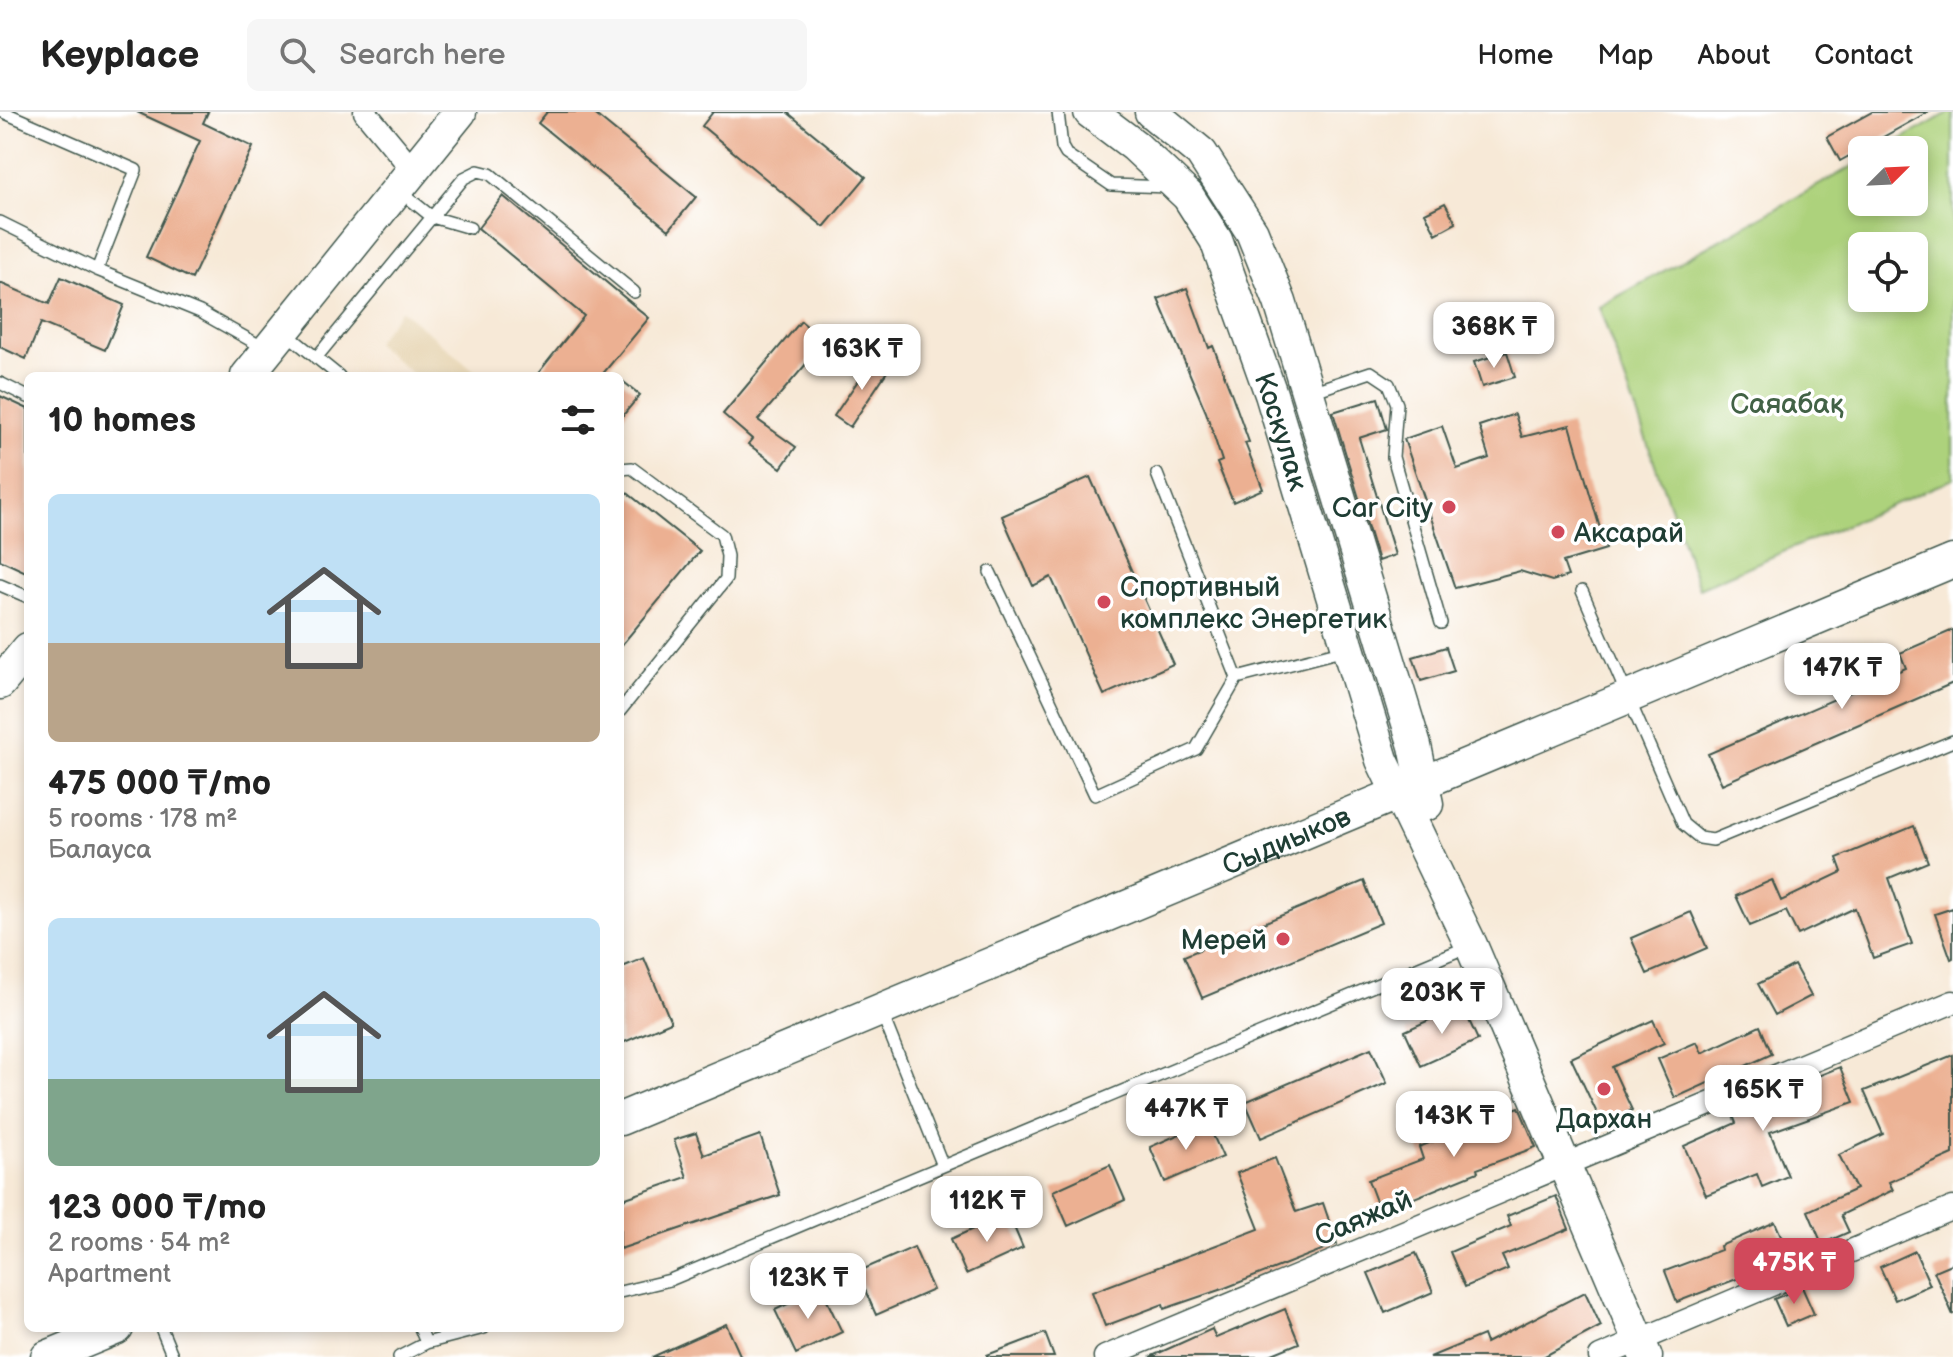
<!DOCTYPE html>
<html lang="en">
<head>
<meta charset="utf-8">
<style>
	:root { --surface:#fff; --page:#f6f6f6; --text:#222; --muted:#767676; --line:#e0e0e0; --accent:#d1495b }
	body { margin:0; font-family:"Balsamiq Sans",sans-serif; background:var(--page); color:var(--text); height:100vh; display:flex; flex-direction:column; font-size:30px; white-space:nowrap }
	* { box-sizing:border-box; margin:0 }
	p { font-size:26px; color:var(--muted) }
	.icon { flex:none; width:44px; height:44px; fill:none; stroke:currentColor; stroke-width:2; stroke-linecap:round; stroke-linejoin:round }
	.map { position:relative; flex:1; overflow:hidden }
	.side { position:absolute; left:24px; top:260px; width:600px; height:960px; display:flex; flex-direction:column; background:var(--surface); border-radius:12px; box-shadow:0 4px 12px #0003 }
	.side>* { flex:none }
	.needle { width:52px; rotate:66deg }
	.fabs { position:absolute; left:1848px; top:24px; display:grid; gap:16px }
	.fabs a { display:grid; place-items:center; width:80px; height:80px; border-radius:12px; background:var(--surface); box-shadow:0 4px 12px #0003; font-size:40px }
	.price { position:absolute; translate:-50% -68px; padding:0 18px; border-radius:16px; background:#fff; color:#222; font-size:26px; line-height:52px; filter:drop-shadow(0 2px 4px #0008) }
	.price::after { content:''; position:absolute; left:50%; top:48px; width:24px; height:18px; margin-left:-12px; background:inherit; clip-path:polygon(0 0,100% 0,50% 100%) }
	.price.selected { background:var(--accent); color:#fff }
	ul { padding:0; list-style:none }
	li { display:grid; align-content:center; gap:16px; height:424px; padding:0 24px }
	li span { display:grid; place-items:center; height:248px; border-radius:12px; color:#555 }
	li>.icon { margin-inline-start:auto }
	span .icon { width:144px; height:144px; fill:#fffc; stroke-width:1 }
	li b { font-size:34px }
	h2 { display:flex; justify-content:space-between; align-items:center; height:96px; padding:0 24px; font-size:34px }
	header { display:flex; align-items:center; gap:48px; box-sizing:border-box; height:112px; padding:0 40px; background:var(--surface); border-bottom:2px solid var(--line) }
	header strong { font-size:38px }
	nav { display:flex; gap:44px; margin-inline-start:auto; font-size:28px }
	.search { width:560px; height:72px; background:var(--page); display:flex; align-items:center; gap:20px; box-sizing:border-box; padding:0 28px; border-radius:12px; color:var(--muted); font-size:30px }
	.map>svg:first-child { display:block }
</style>
</head>
<body>
<header>
<strong>Keyplace</strong>
<div class="search"><svg class="icon" aria-label="search" viewBox="0 0 24 24"><circle cx="10" cy="10" r="6"/><path d="M15 15l6 6"/></svg>Search here</div>
<nav><a>Home</a><a>Map</a><a>About</a><a>Contact</a></nav>
</header>
<div class="map">
<svg width="1953" height="1245" viewBox="0 0 1953 1245">
	<rect width="100%" height="100%" fill="#fff"/>
	<filter id="ink" filterUnits="userSpaceOnUse"><feTurbulence type="fractalNoise" baseFrequency=".0125" numOctaves="2"/><feDisplacementMap in="SourceGraphic" scale="16" xChannelSelector="R" yChannelSelector="G"/><feConvolveMatrix kernelMatrix="1 2 1 2 8 2 1 2 1" color-interpolation-filters="sRGB"/></filter>
	<filter id="wash" filterUnits="userSpaceOnUse"><feTurbulence type="fractalNoise" baseFrequency=".006" numOctaves="4" result="noise"/><feDisplacementMap in="SourceGraphic" scale="32" xChannelSelector="R" yChannelSelector="G"/><feGaussianBlur stdDeviation="1.8" result="paint"/><feColorMatrix in="noise" values="0 0 0 0 0 0 0 0 0 0 0 0 0 0 0 0 0 1.4 0 .05"/><feComposite in="paint" operator="in"/></filter>
	<g filter="url(#wash)">
		<rect width="100%" height="100%" fill="#f7e9d7"/>
		<path fill="#e9d9ba" d="M401,198L481,264H415L375,231Z"/>
		<path fill="#add27c" stroke="#668858" stroke-width="2" fill-rule="evenodd" d="M1950,0H1953V367L1699,476L1599,195L1862,49V90H1914V38H1882ZM1862,134H1914V186H1862Z"/>
		<g id="blocks">
			<path fill="#ecb092" d="M137,0H208L203,11L253,35L192,167L146,145L200,29Z
				M547,0H592L696,85L669,118L538,11Z
				M713,0H787L866,65L824,115L702,14Z
				M1872,0H1928L1840,49L1827,25Z
				M503,84L649,206L601,264H536L584,204L478,116Z
				M1445,91L1456,111L1436,122L1425,101Z
				M61,165L124,193L105,238L41,211L26,247L0,235V171L49,192Z
				M1187,176L1209,236L1213,234L1232,283L1249,330L1245,331L1263,377L1233,390L1217,351L1222,349L1206,300L1158,187Z
				M801,209L825,230L758,308L796,335L781,356L748,332L752,327L723,302Z
				M1507,240L1515,265L1482,275L1474,250Z
				M874,245L890,255L850,315L834,304Z
				M620,267L640,283L620,307Z
				M0,284L28,297V461L0,448Z
				M1378,286L1387,317L1359,326L1395,443L1378,449L1333,300Z
				M1515,302L1522,325L1570,313L1606,437L1563,450L1568,464L1552,469L1520,459L1455,476L1404,327L1442,314L1457,357L1489,346L1479,314Z
				M1090,365L1173,552L1104,583L1051,465L1033,474L1002,404Z
				M620,375L700,439L620,535Z
				M1953,518V571L1722,672L1708,642L1906,556L1900,541Z
				M1446,535L1454,559L1421,569L1413,545Z
				M1914,714L1928,750L1889,766L1912,832L1873,846L1855,796L1798,823L1786,799L1750,814L1736,784L1772,768L1781,789L1842,760L1837,746Z
				M1364,769L1381,811L1202,886L1184,844Z
				M1953,796V846L1951,847L1935,802Z
				M1691,800L1707,836L1647,862L1631,826Z
				M644,846L671,910L620,932V856Z
				M1794,853L1811,884L1775,903L1758,872Z
				M1462,893L1478,928L1421,954L1405,919Z
				M1653,908L1664,931L1612,955L1632,998L1602,1012L1571,946Z
				M1760,914L1772,942L1675,986L1658,947L1697,930L1702,941Z
				M1371,936L1387,971L1261,1026L1245,990Z
				M1953,943V1042L1889,1070L1893,1078L1841,1103L1849,1120L1822,1132L1808,1099L1856,1077L1839,1043L1883,1022L1864,979Z
				M1840,955L1854,990L1770,1020L1788,1064L1762,1075L1757,1062L1706,1083L1684,1034L1736,1011L1731,999Z
				M1519,995L1536,1035L1477,1057L1478,1060L1380,1100L1368,1068L1423,1047L1419,1035Z
				M1207,1010L1223,1045L1165,1070L1150,1035Z
				M696,1021L704,1043L760,1023L780,1083L620,1137V1088L687,1065L674,1028Z
				M1275,1046L1296,1100L1323,1091L1337,1132L1225,1176L1164,1197L1163,1192L1105,1214L1092,1180L1259,1117L1237,1061Z
				M1110,1053L1125,1088L1068,1114L1053,1079Z
				M1556,1084L1569,1117L1502,1144L1508,1157L1465,1175L1450,1140L1511,1114L1507,1104Z
				M1008,1101L1023,1136L966,1162L951,1127Z
				M1775,1110L1791,1146L1677,1190L1665,1159L1721,1138L1720,1134Z
				M914,1135L933,1178L876,1203L857,1160Z
				M1915,1139L1930,1173L1895,1188L1880,1155Z
				M1416,1141L1433,1180L1385,1201L1368,1161Z
				M1953,1151V1203L1934,1159Z
				M1802,1175L1814,1202L1786,1214L1774,1187Z
				M821,1176L842,1220L796,1242L775,1198Z
				M1585,1180L1601,1214L1543,1245H1430L1483,1223L1486,1231Z
				M1285,1197L1299,1231L1265,1245H1150L1212,1217L1216,1226Z
				M726,1212L741,1245H652Z
				M1045,1221L1054,1245H987V1243Z"/>
		</g>
	</g>
	<g filter="url(#ink)">
		<use href="#blocks" fill-opacity="0" stroke="#3f574c" stroke-width="2"/>
		<g fill="none" stroke-linecap="round" stroke-linejoin="round">
			<defs>
				<path id="lane" d="M1058,0L1062,35L1066,42L1111,73L1169,75
					M401,80L432,105L470,116
					M0,110L97,158L136,58L3,0
					M97,158L200,200L266,237
					M287,222L339,264
					M316,246L464,66L478,59L490,62L634,180
					M0,271L28,285
					M1311,280L1371,260L1389,272L1397,292L1393,345L1441,511
					M620,357L632,356L722,423L727,444L726,467L620,599
					M1157,362L1237,566L1345,538
					M990,460L1095,683L1196,637L1237,566
					M0,473L28,485
					M1582,479L1683,712L1700,726L1713,728L1953,629
					M881,899L943,1054
					M620,1180L670,1168L1467,835
					M161,1216L173,1245
					M420,1216L426,1231
					M399,1245L426,1231L484,1216"/>
				<path id="street" d="M365,0L413,58
					M1105,1245L1953,890
					M1600,1245L1953,1096"/>
				<g id="secondary">
					<path id="s1" d="M1090,0L1135,34L1188,84L1216,128L1271,282L1382,648L1471,833L1646,1245"/>
					<path d="M1151,0L1201,41L1252,120L1280,190L1415,634L1427,692"/>
					<path d="M247,264L460,0"/>
					<path d="M0,571L28,537"/>
					<path id="s2" d="M620,1007L1953,449"/>
					<path d="M47,1245L117,1216"/>
				</g>
			</defs>
			<use href="#lane" stroke="#3f574c" stroke-width="14"/>
			<use href="#street" stroke="#3f574c" stroke-width="25"/>
			<use href="#secondary" stroke="#3f574c" stroke-width="35"/>
			<use href="#lane" stroke="#fff" stroke-width="11"/>
			<use href="#street" stroke="#fff" stroke-width="22"/>
			<use href="#secondary" stroke="#fff" stroke-width="32"/>
		</g>
	</g>
	<g fill="#d1495b" stroke="#fff" stroke-width="3">
		<circle cx="1449" cy="395" r="8"/>
		<circle cx="1558" cy="420" r="8"/>
		<circle cx="1104" cy="490" r="8"/>
		<circle cx="1283" cy="827" r="8"/>
		<circle cx="1604" cy="977" r="8"/>
	</g>
	<g text-anchor="middle" stroke-width="7" stroke-linejoin="round" paint-order="stroke">
		<g font-size="28" fill="#426246" stroke="#fff">
			<text x="1787" y="301">Саяабақ</text>
		</g>
		<g font-size="28" fill="#1f3d34" stroke="#fff">
			<text dy="10" stroke="none"><textPath href="#s1" startOffset="384">Коскулак</textPath></text>
			<text dy="10" stroke="none"><textPath href="#s2" startOffset="722">Сыдиыков</textPath></text>
			<text transform="translate(1363 1105) rotate(-23)" y="10">Саяжай</text>
		</g>
		<g font-size="28" fill="#1f3d34" stroke="#fff" text-anchor="end">
			<text x="1433" y="405">Car City</text>
			<text x="1574" y="430" text-anchor="start">Аксарай</text>
			<text x="1120" y="484" text-anchor="start">Спортивный<tspan x="1120" dy="32">комплекс Энергетик</tspan></text>
			<text x="1267" y="837">Мерей</text>
			<text x="1604" y="1016" text-anchor="middle">Дархан</text>
		</g>
	</g>
</svg>
<div class="fabs">
<a><svg class="needle" viewBox="-14 -14 28 28"><path d="M0-13l5 13h-10z" fill="#e53935"/><path d="M0 13l5-13h-10z" fill="#767676"/></svg></a>
<a><svg class="icon" aria-label="locate" viewBox="0 0 24 24"><circle cx="12" cy="12" r="6"/><path d="M12 2v4M12 18v4M2 12h4M18 12h4"/></svg></a>
</div>
<b class="price" style="left:1494px;top:258px">368K ₸</b>
<b class="price" style="left:862px;top:280px">163K ₸</b>
<b class="price" style="left:1842px;top:599px">147K ₸</b>
<b class="price" style="left:1442px;top:924px">203K ₸</b>
<b class="price" style="left:1763px;top:1021px">165K ₸</b>
<b class="price" style="left:1186px;top:1040px">447K ₸</b>
<b class="price" style="left:1454px;top:1047px">143K ₸</b>
<b class="price" style="left:987px;top:1132px">112K ₸</b>
<b class="price selected" style="left:1794px;top:1194px">475K ₸</b>
<b class="price" style="left:808px;top:1209px">123K ₸</b>
<section class="side">
<h2>10 homes<svg class="icon" aria-label="filters" viewBox="0 0 24 24"><path d="M4 7h16M4 17h16"/><circle cx="9" cy="7" r="2"/><circle cx="15" cy="17" r="2"/></svg></h2>
<ul>
<li><span style="background:linear-gradient(#bfe0f5 60%,#b9a48a 0)"><svg class="icon" aria-label="home" viewBox="0 0 24 24"><path d="M3 11l9-7 9 7M6 9v11h12V9"/></svg></span><div><b>475 000 ₸/mo</b><p>5 rooms · 178 m²</p><p>Балауса</p></div></li>
<li><span style="background:linear-gradient(#bfe0f5 65%,#7fa58c 0)"><svg class="icon" aria-label="home" viewBox="0 0 24 24"><path d="M3 11l9-7 9 7M6 9v11h12V9"/></svg></span><div><b>123 000 ₸/mo</b><p>2 rooms · 54 m²</p><p>Apartment</p></div></li>
</ul>
</section>
</div>
</body>
</html>
